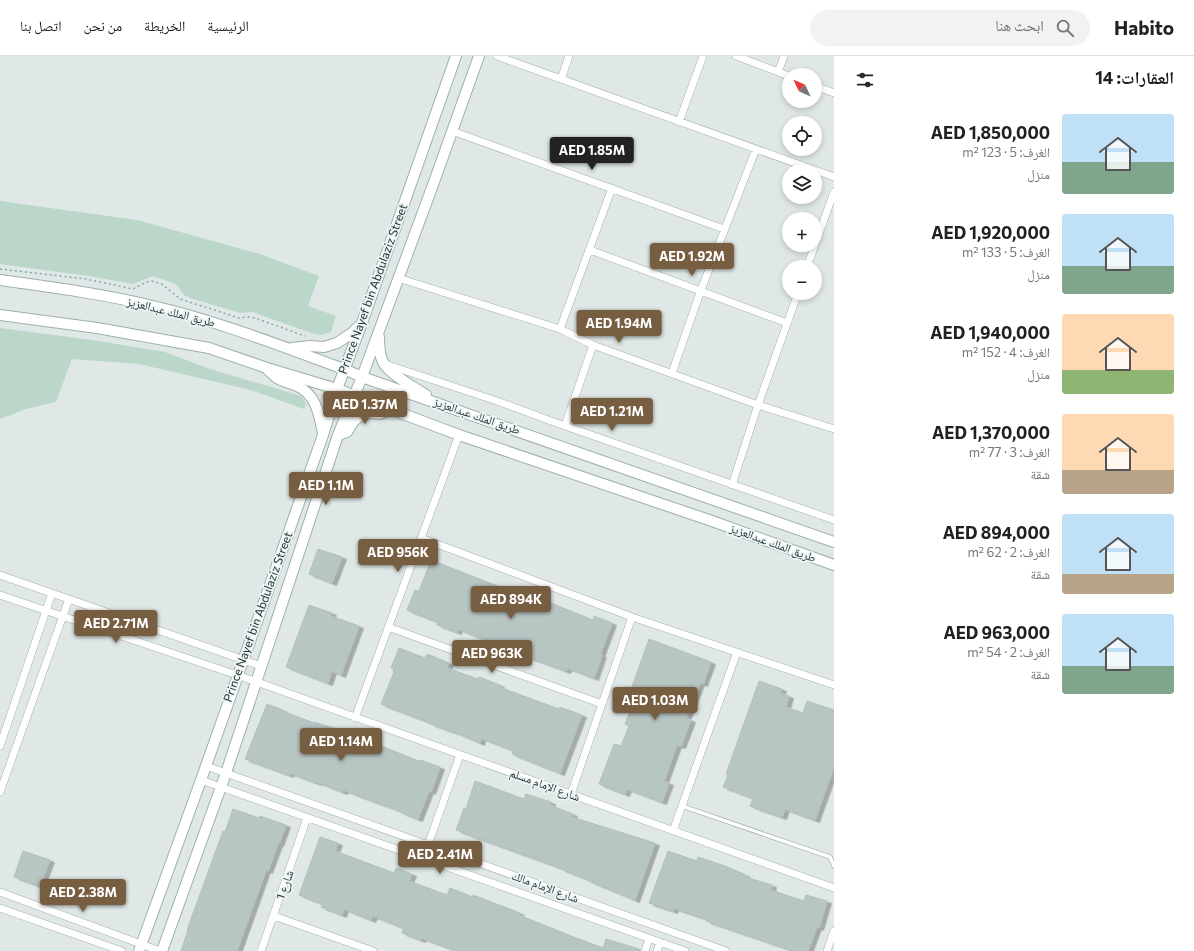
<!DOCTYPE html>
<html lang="ar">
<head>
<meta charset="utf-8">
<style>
	:root { --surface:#fff; --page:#f2f2f2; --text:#202124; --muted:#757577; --line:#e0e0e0; --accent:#775e40 }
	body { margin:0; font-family:Commissioner,"Noto Naskh Arabic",sans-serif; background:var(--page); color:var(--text); direction:rtl; height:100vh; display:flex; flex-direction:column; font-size:15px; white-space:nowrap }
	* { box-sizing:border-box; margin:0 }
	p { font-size:13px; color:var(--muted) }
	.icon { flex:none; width:22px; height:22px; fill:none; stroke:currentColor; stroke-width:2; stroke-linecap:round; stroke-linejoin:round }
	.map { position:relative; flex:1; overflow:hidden; direction:ltr }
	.sheet { display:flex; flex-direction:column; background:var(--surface); width:360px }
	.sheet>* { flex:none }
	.needle { width:26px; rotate:314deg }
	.buttons { position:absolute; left:782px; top:12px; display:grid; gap:8px }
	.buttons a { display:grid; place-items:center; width:40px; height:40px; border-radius:50%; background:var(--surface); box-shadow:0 2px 6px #0003; font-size:20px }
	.price { position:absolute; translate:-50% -34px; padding:0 9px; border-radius:4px; background:var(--accent); color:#fff; font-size:13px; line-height:26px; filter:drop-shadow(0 1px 2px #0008) }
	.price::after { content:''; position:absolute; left:50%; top:24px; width:12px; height:9px; margin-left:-6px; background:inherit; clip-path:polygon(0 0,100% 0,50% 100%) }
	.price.on { background:#222; color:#fff }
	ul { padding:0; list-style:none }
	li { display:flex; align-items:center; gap:12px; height:100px; padding:0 20px }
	li span { display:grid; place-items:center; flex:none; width:112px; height:80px; border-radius:4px; color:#555 }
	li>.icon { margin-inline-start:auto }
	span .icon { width:48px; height:48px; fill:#fffc; stroke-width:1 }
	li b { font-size:17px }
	h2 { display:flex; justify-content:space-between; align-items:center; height:48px; padding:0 20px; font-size:17px }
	header { display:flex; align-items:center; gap:24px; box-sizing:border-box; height:56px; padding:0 20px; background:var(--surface); border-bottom:1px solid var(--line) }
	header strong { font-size:19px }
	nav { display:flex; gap:22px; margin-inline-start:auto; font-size:14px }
	.search { width:280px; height:36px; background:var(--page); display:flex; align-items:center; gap:10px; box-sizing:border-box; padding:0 14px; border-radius:22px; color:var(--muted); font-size:15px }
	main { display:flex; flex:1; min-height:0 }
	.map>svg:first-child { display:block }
</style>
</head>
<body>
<header>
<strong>Habito</strong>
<div class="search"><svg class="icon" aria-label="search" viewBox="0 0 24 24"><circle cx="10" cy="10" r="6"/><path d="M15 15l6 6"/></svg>ابحث هنا</div>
<nav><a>الرئيسية</a><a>الخريطة</a><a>من نحن</a><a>اتصل بنا</a></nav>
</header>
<main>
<section class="sheet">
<h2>العقارات: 14<svg class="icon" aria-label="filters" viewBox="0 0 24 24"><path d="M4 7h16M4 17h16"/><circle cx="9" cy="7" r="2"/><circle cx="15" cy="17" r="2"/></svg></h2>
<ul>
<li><span style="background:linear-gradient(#bfe0f5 60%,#7fa58c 0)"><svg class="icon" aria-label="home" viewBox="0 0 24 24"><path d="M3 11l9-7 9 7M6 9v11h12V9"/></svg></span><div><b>AED 1,850,000</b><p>الغرف: 5 · 123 m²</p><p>منزل</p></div></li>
<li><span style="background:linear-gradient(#bfe0f5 65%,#7fa58c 0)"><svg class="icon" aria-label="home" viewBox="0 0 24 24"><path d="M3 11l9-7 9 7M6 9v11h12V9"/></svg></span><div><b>AED 1,920,000</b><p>الغرف: 5 · 133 m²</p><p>منزل</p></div></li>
<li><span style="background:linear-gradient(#ffd9b3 70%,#8fb573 0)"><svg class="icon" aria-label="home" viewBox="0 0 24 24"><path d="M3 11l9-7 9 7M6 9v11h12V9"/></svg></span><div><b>AED 1,940,000</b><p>الغرف: 4 · 152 m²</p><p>منزل</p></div></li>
<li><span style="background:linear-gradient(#ffd9b3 70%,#b9a48a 0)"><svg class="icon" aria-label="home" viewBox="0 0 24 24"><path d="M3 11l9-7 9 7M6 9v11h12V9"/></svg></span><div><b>AED 1,370,000</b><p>الغرف: 3 · 77 m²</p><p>شقة</p></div></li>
<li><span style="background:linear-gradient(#bfe0f5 75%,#b9a48a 0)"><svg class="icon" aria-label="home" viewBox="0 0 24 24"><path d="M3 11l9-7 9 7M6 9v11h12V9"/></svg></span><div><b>AED 894,000</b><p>الغرف: 2 · 62 m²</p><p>شقة</p></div></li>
<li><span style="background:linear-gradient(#bfe0f5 65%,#7fa58c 0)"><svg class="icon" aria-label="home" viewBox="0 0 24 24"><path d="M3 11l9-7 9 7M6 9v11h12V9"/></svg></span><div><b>AED 963,000</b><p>الغرف: 2 · 54 m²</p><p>شقة</p></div></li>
</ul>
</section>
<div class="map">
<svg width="834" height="895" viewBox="0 0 834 895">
	<defs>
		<filter id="shadow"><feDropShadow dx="4.5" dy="2.5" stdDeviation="0" flood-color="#0004"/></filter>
	</defs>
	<rect width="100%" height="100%" fill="#dfe8e7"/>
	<path fill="#bad7ca" d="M0,145L137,164L260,198L319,220L308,250L336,260L331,276L321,279L311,277L252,256L240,257L190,242L184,239L176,228L153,220L133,228L89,220L0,208Z
		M0,272L92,284L165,296L210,313L301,340C305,344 307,347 304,353L251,334L139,308L72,303L56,346L26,353L0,363Z"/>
	<path fill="#b7c5c3" stroke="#b2c1bf" filter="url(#shadow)" d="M318,493L342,501L332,527L309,518Z
		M431,504L510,535L511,534L537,543L538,542L593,564L594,560L612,567L600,599H602L594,622L568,612L566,615L517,597L518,594L487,583L486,584L458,573L457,576L437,569L438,566L407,554L415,534L419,535Z
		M309,549L332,557L331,560L359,570L341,619L332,615L328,627L286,611Z
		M649,583L711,606L703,628L700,627L686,662L691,664L681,690L677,689L664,725L669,727L662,746L627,733L625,738L599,728L614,688L621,690L629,670L625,668L636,639L630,636Z
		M399,592L425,602L427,598L449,607L447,612L478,623L479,621L500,629L499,631L559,653L560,651L582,659L560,717L512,698L513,694L481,682L480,687L457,677L431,668V667L381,648L394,616H393L394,613L391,612Z
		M759,625L782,633L780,637L789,640L786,651L803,657L807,645L834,654V711L815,764L785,753L782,761L750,750L753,742L723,731L728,719L726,718Z
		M267,648L283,654L282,655L314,667V666L340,674L419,705L420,704L440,711L431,736L429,735L418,763L400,756L401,755L370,744L344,734L343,736L317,726V727L290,717L289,719L245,703Z
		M475,725L524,743L526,738L551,746L550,749L573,758L572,761L655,787L635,844L587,824V823L561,813V812L456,774L464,752L466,753Z
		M233,753L259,762L260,760L286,769L279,788H278L268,815L266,814L237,895H181L188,874H187L223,775L225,776Z
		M320,781L338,787L335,795L394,817L396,812L412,818L409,825L447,839L450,832L473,841V839L520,857L519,859L571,880L603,892L606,883L639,893L638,895H457L422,882L421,884L402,877L404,872L373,860L371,864L344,853L342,859L321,851L323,848L299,839Z
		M23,795L50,804L40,830L14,821Z
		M668,795L697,805L698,801L725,810L746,819L745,821L772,829L771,834L804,845L806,839L827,845L819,872L817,871L808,895H790L786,892L706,865L707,863L674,852L673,855L649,847Z"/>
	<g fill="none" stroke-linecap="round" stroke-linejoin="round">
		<defs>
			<path id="service" d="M682,750L830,801L834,810"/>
			<path id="minor" d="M497,0L834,121
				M736,0L789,20
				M778,16L784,0
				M561,23L569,0
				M815,30L834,37
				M679,66L703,0
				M452,75L724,173
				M590,194L787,267
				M807,211L834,136
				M398,222L560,273L593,289L758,349L834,373
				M560,273L612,132
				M385,308L497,345L551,365L834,464
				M672,317L701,234L756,93
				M565,370L593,289
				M732,429L758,349L798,237
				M421,482L632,561L834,629
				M0,519L261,610
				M0,539L237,619L834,832
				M388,571L602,648
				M355,662L459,379
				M0,690L52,537
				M206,710L726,895
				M201,724L685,895
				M0,736L69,543
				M571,738L632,561
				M673,775L737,596
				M423,803L460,699
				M0,836L160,895
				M0,852L122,895
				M274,860L373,895
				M261,895L307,762
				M645,895L649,882
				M657,895L660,886
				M827,895L834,875"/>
			<path id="secondary" d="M0,224C51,231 103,238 153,250C218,265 281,290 344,313L362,321L834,486
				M0,259L97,272L209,292L267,312L337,333L459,379L712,465L834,509
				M379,281C379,290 379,298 383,306C389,318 414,331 426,339
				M292,292L310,290L324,291L337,287L352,277L359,270
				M268,314C271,316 274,320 277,322C283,326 291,327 297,330C316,338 319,358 323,377
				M338,379L347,376L353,366L361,359L370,357L380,358L391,353
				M139,895L201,724L323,379L337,333L362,267L456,0
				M162,895L226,717L338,379L362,321L434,126L479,0"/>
		</defs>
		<use href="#service" stroke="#a3afae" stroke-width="5"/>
		<use href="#minor" stroke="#a3afae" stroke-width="8"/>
		<use href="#secondary" stroke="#9cb0ae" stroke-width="12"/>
		<path stroke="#82a8a8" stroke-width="1.5" stroke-dasharray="2 3" stroke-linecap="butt" d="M0,213L86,223L133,233L146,226L152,225L162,228L180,243L239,262L248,261L255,262L305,280"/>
		<use href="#service" stroke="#fff" stroke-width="3.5"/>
		<use href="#minor" stroke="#fff" stroke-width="7"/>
		<use href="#secondary" stroke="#fff" stroke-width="10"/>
	</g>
	<g text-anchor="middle" stroke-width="3.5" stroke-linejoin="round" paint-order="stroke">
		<g font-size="12" fill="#223536" stroke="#eef5f4">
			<text transform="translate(373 233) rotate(-70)" y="4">Prince Nayef bin Abdulaziz Street</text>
			<text transform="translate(171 256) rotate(14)" y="4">طريق الملك عبدالعزيز</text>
			<text transform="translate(477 360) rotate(19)" y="4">طريق الملك عبدالعزيز</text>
			<text transform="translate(773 487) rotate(20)" y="4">طريق الملك عبدالعزيز</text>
			<text transform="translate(258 561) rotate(-70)" y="4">Prince Nayef bin Abdulaziz Street</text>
			<text transform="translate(545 729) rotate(20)" y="4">شارع الإمام مسلم</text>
			<text transform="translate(285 829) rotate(-71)" y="4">شارع 1</text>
			<text transform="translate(545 831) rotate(20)" y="4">شارع الإمام مالك</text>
		</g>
	</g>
</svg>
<div class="buttons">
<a><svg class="needle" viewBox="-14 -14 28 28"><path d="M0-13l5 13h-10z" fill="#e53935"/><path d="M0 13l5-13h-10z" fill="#757577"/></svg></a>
<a><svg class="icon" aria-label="locate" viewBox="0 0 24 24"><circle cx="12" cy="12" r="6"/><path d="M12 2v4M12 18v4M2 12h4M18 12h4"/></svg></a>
<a><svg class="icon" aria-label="layers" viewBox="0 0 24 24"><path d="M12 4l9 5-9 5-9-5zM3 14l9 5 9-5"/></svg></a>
<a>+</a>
<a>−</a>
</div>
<b class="price on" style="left:592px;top:115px">AED 1.85M</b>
<b class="price" style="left:692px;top:221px">AED 1.92M</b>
<b class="price" style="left:619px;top:288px">AED 1.94M</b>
<b class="price" style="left:365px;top:369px">AED 1.37M</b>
<b class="price" style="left:612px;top:376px">AED 1.21M</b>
<b class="price" style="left:326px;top:450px">AED 1.1M</b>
<b class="price" style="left:398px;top:517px">AED 956K</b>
<b class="price" style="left:511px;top:564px">AED 894K</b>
<b class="price" style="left:116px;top:588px">AED 2.71M</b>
<b class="price" style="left:492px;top:618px">AED 963K</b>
<b class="price" style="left:655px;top:665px">AED 1.03M</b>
<b class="price" style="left:341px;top:706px">AED 1.14M</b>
<b class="price" style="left:440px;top:819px">AED 2.41M</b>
<b class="price" style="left:83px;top:857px">AED 2.38M</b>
</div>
</main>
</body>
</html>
